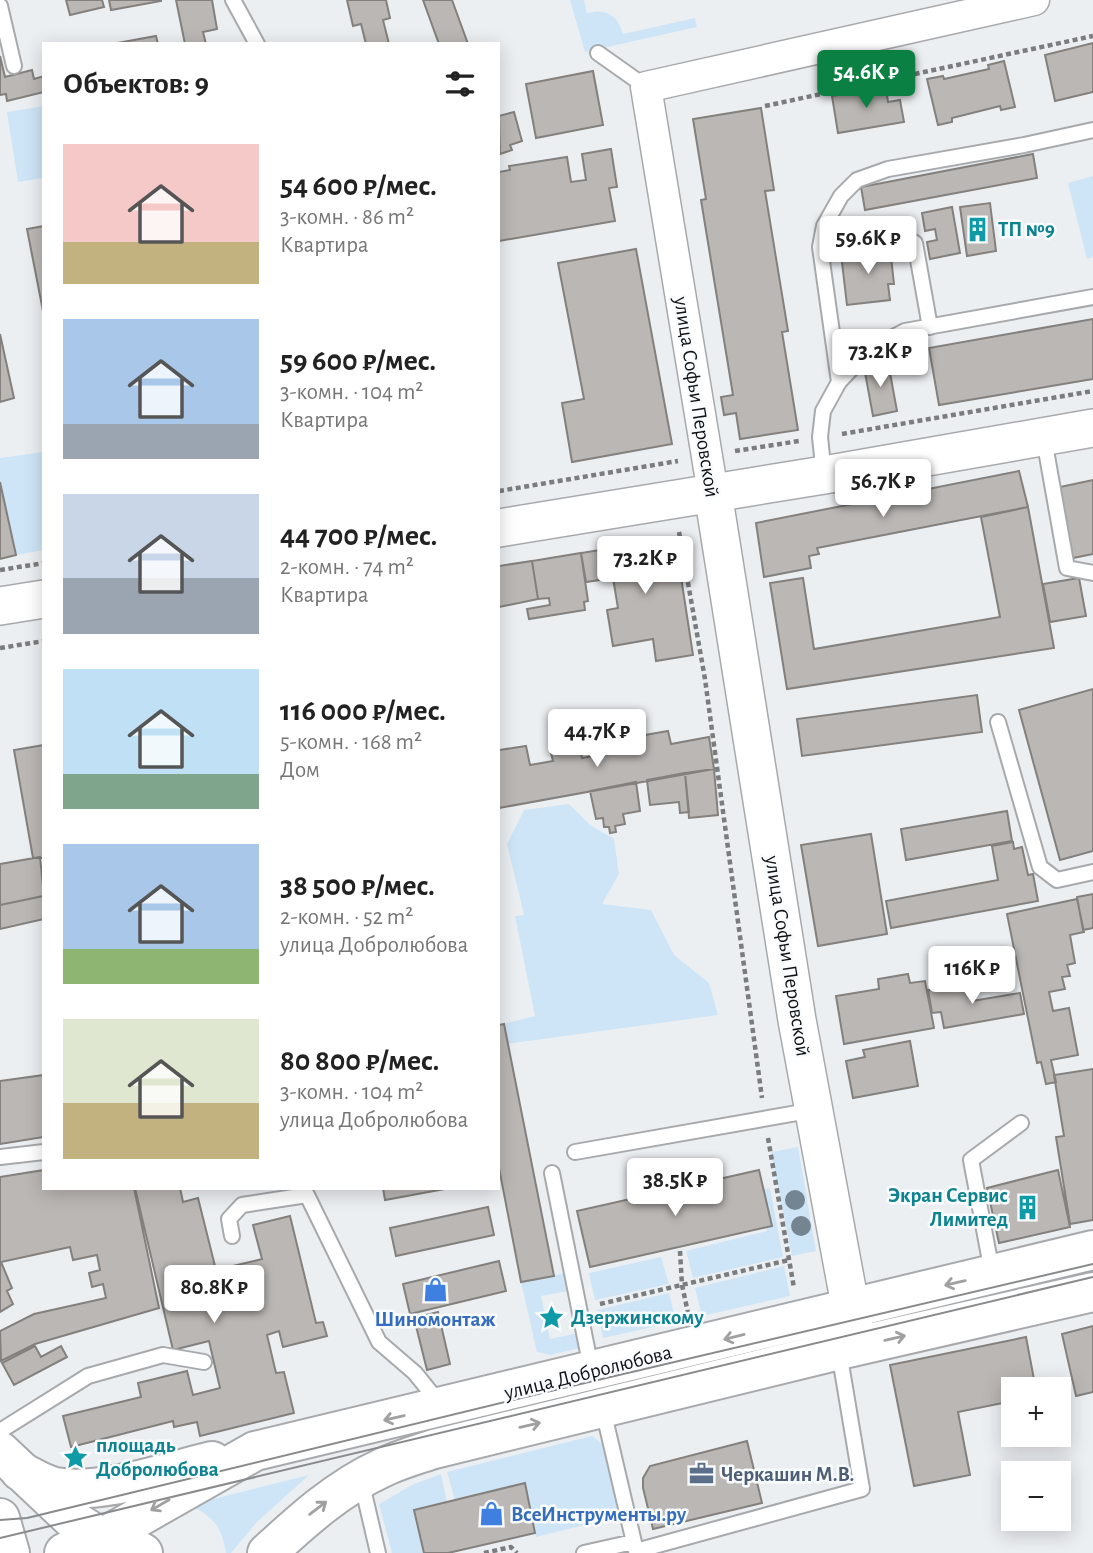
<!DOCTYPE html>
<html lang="ru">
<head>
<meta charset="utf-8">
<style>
	:root { --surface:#fff; --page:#f6f6f6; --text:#222; --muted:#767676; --accent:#0b8043 }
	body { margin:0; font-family:"Alegreya Sans",sans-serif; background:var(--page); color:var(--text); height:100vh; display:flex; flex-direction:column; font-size:26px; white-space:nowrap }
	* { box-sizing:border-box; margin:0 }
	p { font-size:23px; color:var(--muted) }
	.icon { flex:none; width:38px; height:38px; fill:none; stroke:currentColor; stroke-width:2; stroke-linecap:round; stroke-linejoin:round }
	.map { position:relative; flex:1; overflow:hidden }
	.side { position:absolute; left:42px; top:42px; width:458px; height:1148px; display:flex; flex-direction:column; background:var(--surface); border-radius:0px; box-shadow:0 4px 18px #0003 }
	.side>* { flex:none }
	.buttons { position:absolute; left:1001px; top:1377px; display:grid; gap:14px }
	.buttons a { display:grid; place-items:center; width:70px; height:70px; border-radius:0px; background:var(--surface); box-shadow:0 4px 18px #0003; font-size:35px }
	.price { position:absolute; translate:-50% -60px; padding:0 16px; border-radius:7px; background:#fff; color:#222; font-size:23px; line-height:46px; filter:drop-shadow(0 2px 4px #0008) }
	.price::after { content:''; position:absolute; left:50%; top:42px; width:21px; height:16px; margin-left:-10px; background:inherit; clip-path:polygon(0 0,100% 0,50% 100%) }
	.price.on { background:var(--accent); color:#fff }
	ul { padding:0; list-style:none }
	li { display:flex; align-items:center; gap:21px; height:175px; padding:0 21px }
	li span { display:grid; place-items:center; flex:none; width:196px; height:140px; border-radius:0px; color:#555 }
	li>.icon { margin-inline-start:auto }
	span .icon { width:84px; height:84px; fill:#fffc; stroke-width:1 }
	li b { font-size:30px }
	h2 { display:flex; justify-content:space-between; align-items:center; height:84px; padding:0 21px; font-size:30px }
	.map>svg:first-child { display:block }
</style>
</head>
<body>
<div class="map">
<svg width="1093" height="1553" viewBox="0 0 1093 1553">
	<rect width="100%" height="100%" fill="#eceff2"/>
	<path fill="#cee5f7" d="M570,0H584L587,13C606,8 618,15 623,34L695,18L697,27L585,52Z
		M44,106V178L18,182L7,112Z
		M1093,176V257L1087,259L1068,183Z
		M44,452V550L16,555L0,482V458Z
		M569,804L590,825L614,839L619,874L602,904L651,910L674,955L709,983L718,1015L507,1044L503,1024L499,1025L535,1016L515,916L524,915L507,844L524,810Z
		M798,1147L816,1251L792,1256L771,1152Z
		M770,1188L783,1257L693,1278L686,1251L767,1231L759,1190Z
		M661,1257L669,1284L595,1300L589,1273Z
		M784,1266L790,1296L702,1316L695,1288Z
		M565,1273L568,1291L541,1296L550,1339L578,1333L580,1348L550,1355L537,1352L521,1282Z
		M669,1293L676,1322L603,1338L597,1310Z
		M592,1436L604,1445L621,1516L536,1537L525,1484L455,1500L447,1472Z
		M441,1474L447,1502L414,1510L424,1553H392L379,1504L414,1484Z
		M309,1475L257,1522L231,1553H226C222,1527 213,1516 189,1505Z"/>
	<path fill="#bbb7b4" stroke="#83807d" stroke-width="2" d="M66,0H102L104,7L70,15Z
		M109,0H161V1L111,10Z
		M176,0H212L217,29L203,32L206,44H185Z
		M347,0H386L390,18L383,20L389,44H366L361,24L353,26Z
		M423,0H452L468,44H439Z
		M156,36L158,44H112Z
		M1093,43V92L1055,101L1045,55Z
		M0,56L5,77L32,70L34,79L44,76V92L7,101L6,94L0,95Z
		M1004,61L1015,107L1001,110L1000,106L952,118V122L938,125L927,79L943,76L944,79L989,69L988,65Z
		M593,71L603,125L536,138L526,84Z
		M886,87L888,102L900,100L904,122L838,133L832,96Z
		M761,108L774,190L765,191L788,331L782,332L798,430L740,439L736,413L724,415L721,397L733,395L701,200L706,199L693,119Z
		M514,112L522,141L510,145L512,150L500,154L499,116Z
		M611,149L617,187L609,188L615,221L499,241V172L510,170L509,166L567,157L571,182L586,180L582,154Z
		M1033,154L1037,178L865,210L861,187Z
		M990,203L996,251L967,256L960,207Z
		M952,207L960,253L930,259L927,242L937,240L935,229L925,231L922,213Z
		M44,226V316L27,229Z
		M890,248L894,284H888L890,300L847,305L841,254Z
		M636,249L672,444L572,462L562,403L584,399L558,263Z
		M1093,319V379L939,405L929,348Z
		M0,334L14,398L0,402Z
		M888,362L897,411L873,416L864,367Z
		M1019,471L1028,507L817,548L819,554L809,556L811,568L764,577L756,523Z
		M1093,480V554L1073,558L1060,487Z
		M0,482L16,555L0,559Z
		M1028,507L1054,648L787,689L770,583L803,578L814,649L1000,617L981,517Z
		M675,538L693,655L656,661L653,639L613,646L607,610L618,608L613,578L586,582L581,553Z
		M581,553L588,601L584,602L585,610L529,619L527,609L550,605L549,598L538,599L532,561Z
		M532,561L538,599L499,607V566Z
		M1079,578L1086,616L1050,622L1043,584Z
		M1093,689V851L1060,860L1019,710Z
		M977,695L982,732L802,756L797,719Z
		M668,731L671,744L709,737L714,769L499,808V750L526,746L530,765L553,761L550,749L579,743L582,758L641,747L639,736Z
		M44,745V858H33L14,750Z
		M714,769L718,815L689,818L685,773Z
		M685,773L689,812L680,813L679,802L650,805L647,780Z
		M636,782L640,811L623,814L625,824L615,826L616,832L610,833L609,827H604L603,818L596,819L590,791Z
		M1007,811L1012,841L906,860L901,829Z
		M871,834L887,934L818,946L801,845Z
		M1013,842L1014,849L1022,847L1028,875L1033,874L1038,901L891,928L886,901L998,880L992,846Z
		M40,857L44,896L0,905V864Z
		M1093,894V928L1083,930L1077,897Z
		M43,896L44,919L0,929V905Z
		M1077,899L1084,932L1070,935L1075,963L1067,965L1070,976L1062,977L1065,989L1049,992L1053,1011L1069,1008L1078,1055L1051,1060L1056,1082L1046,1084L1041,1062L1037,1063L1007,914Z
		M908,974L910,983L925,981L934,1028L844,1044L836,996L879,989L878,979Z
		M969,983L972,1001L1020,993L1024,1014L944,1028L941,1012L932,1013L928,990Z
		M504,1024L554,1276L521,1282L499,1168V1025Z
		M910,1041L918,1086L853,1098L846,1061L865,1057L863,1050Z
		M1093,1069V1220L1070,1224L1056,1137L1064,1136L1054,1075Z
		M44,1075V1137L0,1144V1081Z
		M44,1170V1188H134L159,1308L35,1344L1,1361L0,1331L34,1314L106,1298L103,1284L92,1287L89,1273L100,1270L97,1255L73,1260L70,1247L1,1262L12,1288L7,1291L13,1304L0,1312V1177Z
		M759,1170L772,1226L590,1267L577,1211Z
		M1058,1170L1070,1227L999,1243L987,1188Z
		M135,1188H180L183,1202L198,1198L216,1270L262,1259L253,1225L290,1216L316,1323L323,1322L327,1336L283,1347L279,1331L267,1335L276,1373L284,1372L294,1413L200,1436L197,1422L174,1427L173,1421L71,1447L63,1416L141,1397L138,1383L187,1371L193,1395L220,1388L209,1341L173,1350Z
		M383,1188H450L385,1200Z
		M488,1207L494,1235L396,1256L390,1228Z
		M499,1261L506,1291L410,1314L403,1284Z
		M438,1312L450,1364L427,1370L414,1318Z
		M1093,1326V1392L1076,1396L1062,1334Z
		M1026,1337L1036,1390H1013V1401L958,1412L970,1475L914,1486L890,1365Z
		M35,1346L41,1357L61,1346L67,1357L14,1385L2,1363Z
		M747,1441L762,1503L653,1529L643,1488V1478L650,1466Z
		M525,1483L535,1533L448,1553H424L414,1510Z"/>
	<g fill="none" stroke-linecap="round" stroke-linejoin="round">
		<defs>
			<path id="service" d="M233,0L257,44
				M0,6L14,66
				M598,53L646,87
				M820,247L839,382
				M930,327L915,243L903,235L820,247L824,226L841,196L857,180L888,169L1024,145L1093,130
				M1044,439L1067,568L1093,573
				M824,475L820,437L823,411L839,382L869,350L905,331L1093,297
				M998,722L1040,867L1057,880L1093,872
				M575,1152L814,1110
				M0,1157L44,1152
				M552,1173L591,1368
				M232,1236L229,1219L242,1205L307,1195L379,1342L415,1373L440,1404
				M992,1272L971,1160L1021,1123
				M600,1408L607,1427L636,1551L862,1489L839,1352
				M0,1431L88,1376L163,1355L204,1362
				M361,1480L378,1553
				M584,1553L633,1542"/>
			<path id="minor" d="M713,493L646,87L1034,0"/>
			<path id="tertiary" d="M713,493L797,1020L856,1337
				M499,528L824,475L1093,428
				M0,606L44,599"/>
			<path id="secondary" d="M20,1471C32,1477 42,1484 55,1487C102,1495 166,1472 212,1461
				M102,1538L255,1451L1093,1250
				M267,1553C302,1521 338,1488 382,1468C398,1460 416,1455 434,1449L839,1350L1093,1292"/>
			<path id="primary" d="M0,1451L73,1520L102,1538
				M0,1518L10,1553
				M64,1553C93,1537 113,1535 143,1553"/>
		</defs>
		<use href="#service" stroke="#a7aaad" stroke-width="18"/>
		<use href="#minor" stroke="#a7aaad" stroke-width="33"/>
		<use href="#tertiary" stroke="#a7aaad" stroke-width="40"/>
		<use href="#secondary" stroke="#a7aaad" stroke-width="42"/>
		<use href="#primary" stroke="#a7aaad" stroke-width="42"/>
		<path stroke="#7a7c7e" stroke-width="4.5" stroke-dasharray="5 3.5" stroke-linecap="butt" d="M765,106L1093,36
			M842,434L1093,391
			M735,451L799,441
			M499,491L678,461
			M679,532L705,679L762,1098
			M0,570L44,563
			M0,648L44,641
			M768,1138L794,1288
			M680,1251L682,1285L688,1313
			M600,1304L789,1260
			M484,1553L511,1547L517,1553"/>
		<use href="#service" stroke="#fff" stroke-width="14"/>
		<use href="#minor" stroke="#fff" stroke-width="30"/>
		<use href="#tertiary" stroke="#fff" stroke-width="37"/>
		<use href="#secondary" stroke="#fff" stroke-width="38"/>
		<use href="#primary" stroke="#fff" stroke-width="38"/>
		<path stroke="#888a8c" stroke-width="2" d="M0,1520L27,1518L538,1394L1093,1264
			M0,1538L1093,1277"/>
	</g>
	<g fill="#748491">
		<circle cx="795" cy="1200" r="10"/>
		<circle cx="801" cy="1226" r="10"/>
	</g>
	<defs><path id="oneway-shaft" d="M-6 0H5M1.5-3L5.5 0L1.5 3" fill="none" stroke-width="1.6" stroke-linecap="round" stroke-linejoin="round" transform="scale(1.75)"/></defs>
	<g stroke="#a0a0a1">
		<use href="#oneway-shaft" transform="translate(955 1283) rotate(167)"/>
		<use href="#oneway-shaft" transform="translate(734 1337) rotate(166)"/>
		<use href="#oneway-shaft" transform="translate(895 1338) rotate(-13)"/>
		<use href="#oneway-shaft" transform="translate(394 1418) rotate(167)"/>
		<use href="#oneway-shaft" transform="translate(530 1425) rotate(-13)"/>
		<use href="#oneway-shaft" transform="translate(160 1505) rotate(150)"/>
		<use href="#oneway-shaft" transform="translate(318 1508) rotate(-37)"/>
	</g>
	<defs>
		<symbol id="building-bare" viewBox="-9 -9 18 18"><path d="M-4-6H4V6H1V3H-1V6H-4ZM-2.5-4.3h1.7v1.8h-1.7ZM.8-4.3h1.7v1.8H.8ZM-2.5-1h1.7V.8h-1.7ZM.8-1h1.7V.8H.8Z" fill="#0f9aa8" stroke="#f9fcff" stroke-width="2.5" paint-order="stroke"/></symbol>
		<symbol id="shop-bare" viewBox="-9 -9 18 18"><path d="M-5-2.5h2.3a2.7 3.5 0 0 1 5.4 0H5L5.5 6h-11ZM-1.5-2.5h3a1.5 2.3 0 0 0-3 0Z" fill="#3f7fe0" stroke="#f9fcff" stroke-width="2.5" paint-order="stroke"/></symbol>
		<symbol id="sight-bare" viewBox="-9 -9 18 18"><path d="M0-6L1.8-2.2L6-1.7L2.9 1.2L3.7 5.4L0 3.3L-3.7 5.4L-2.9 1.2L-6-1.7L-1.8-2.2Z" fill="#0f9aa8" stroke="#f9fcff" stroke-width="2.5" paint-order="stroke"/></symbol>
		<symbol id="office-bare" viewBox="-9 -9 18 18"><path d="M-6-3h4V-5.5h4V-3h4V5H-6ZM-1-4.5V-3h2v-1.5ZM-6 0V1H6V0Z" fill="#5c6f8a" stroke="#f9fcff" stroke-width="2.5" paint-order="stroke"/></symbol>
	</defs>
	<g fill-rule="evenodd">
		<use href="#building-bare" x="960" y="212" width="35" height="35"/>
		<use href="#building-bare" x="1010" y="1190" width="35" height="35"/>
		<use href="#shop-bare" x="418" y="1272" width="35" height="35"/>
		<use href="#sight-bare" x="534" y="1300" width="35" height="35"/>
		<use href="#sight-bare" x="58" y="1440" width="35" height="35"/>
		<use href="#office-bare" x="684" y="1456" width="35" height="35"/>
		<use href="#shop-bare" x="474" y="1496" width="35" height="35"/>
	</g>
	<g text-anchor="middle" stroke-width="5" stroke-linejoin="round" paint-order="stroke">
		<g font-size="21" font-weight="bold" fill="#0d838f" stroke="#f9fcff" text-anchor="start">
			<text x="998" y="236">ТП №9</text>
			<text x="1008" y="1202" text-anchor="end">Экран Сервис<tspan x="1008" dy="24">Лимитед</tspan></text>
			<text x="571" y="1324">Дзержинскому</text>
			<text x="96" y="1452">площадь<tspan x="96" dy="24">Добролюбова</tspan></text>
		</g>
		<g font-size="21" fill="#111213" stroke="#f9fcff">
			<text transform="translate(697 397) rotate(81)" y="7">улица Софьи Перовской</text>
			<text transform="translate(788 956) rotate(81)" y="7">улица Софьи Перовской</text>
			<text transform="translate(588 1372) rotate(-14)" y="7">улица Добролюбова</text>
		</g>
		<g font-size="21" font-weight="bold" fill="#366cbe" stroke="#f9fcff">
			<text x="435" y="1326">Шиномонтаж</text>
			<text x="511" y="1521" text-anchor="start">ВсеИнструменты.ру</text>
		</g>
		<g font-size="21" font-weight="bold" fill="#4e5e75" stroke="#f9fcff" text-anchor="start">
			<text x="721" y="1481">Черкашин М.В.</text>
		</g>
	</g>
</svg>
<div class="buttons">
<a>+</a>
<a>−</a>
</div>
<b class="price on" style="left:866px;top:110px">54.6K ₽</b>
<b class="price" style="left:868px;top:276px">59.6K ₽</b>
<b class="price" style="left:880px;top:389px">73.2K ₽</b>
<b class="price" style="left:883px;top:519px">56.7K ₽</b>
<b class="price" style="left:645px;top:596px">73.2K ₽</b>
<b class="price" style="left:597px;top:769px">44.7K ₽</b>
<b class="price" style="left:972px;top:1006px">116K ₽</b>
<b class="price" style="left:675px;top:1218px">38.5K ₽</b>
<b class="price" style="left:214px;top:1325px">80.8K ₽</b>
<section class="side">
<h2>Объектов: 9<svg class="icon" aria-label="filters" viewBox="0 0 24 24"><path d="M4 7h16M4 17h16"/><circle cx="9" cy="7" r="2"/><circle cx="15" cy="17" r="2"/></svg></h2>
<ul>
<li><span style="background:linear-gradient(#f6c9c9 70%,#c2b280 0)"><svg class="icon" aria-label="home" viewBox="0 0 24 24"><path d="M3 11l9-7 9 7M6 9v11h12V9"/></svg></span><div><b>54 600 ₽/мес.</b><p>3-комн. · 86 m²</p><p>Квартира</p></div></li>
<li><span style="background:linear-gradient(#a9c7e8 75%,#9aa5b1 0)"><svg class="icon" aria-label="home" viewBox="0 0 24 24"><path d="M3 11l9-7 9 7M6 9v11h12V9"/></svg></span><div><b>59 600 ₽/мес.</b><p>3-комн. · 104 m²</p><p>Квартира</p></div></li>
<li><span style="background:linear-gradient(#c9d6e8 60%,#9aa5b1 0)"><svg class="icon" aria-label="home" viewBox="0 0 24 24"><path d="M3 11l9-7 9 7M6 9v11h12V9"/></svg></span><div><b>44 700 ₽/мес.</b><p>2-комн. · 74 m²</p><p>Квартира</p></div></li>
<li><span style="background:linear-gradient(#bfe0f5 75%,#7fa58c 0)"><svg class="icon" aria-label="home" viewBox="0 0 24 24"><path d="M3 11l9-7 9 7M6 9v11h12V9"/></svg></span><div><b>116 000 ₽/мес.</b><p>5-комн. · 168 m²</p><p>Дом</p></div></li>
<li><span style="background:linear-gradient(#a9c7e8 75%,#8fb573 0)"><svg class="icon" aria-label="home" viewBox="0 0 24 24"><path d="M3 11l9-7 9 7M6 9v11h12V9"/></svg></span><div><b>38 500 ₽/мес.</b><p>2-комн. · 52 m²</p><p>улица Добролюбова</p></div></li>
<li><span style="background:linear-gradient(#dfe7d0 60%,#c2b280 0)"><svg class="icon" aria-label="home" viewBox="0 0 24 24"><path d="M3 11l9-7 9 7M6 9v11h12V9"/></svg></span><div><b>80 800 ₽/мес.</b><p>3-комн. · 104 m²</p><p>улица Добролюбова</p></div></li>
</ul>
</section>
</div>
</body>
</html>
